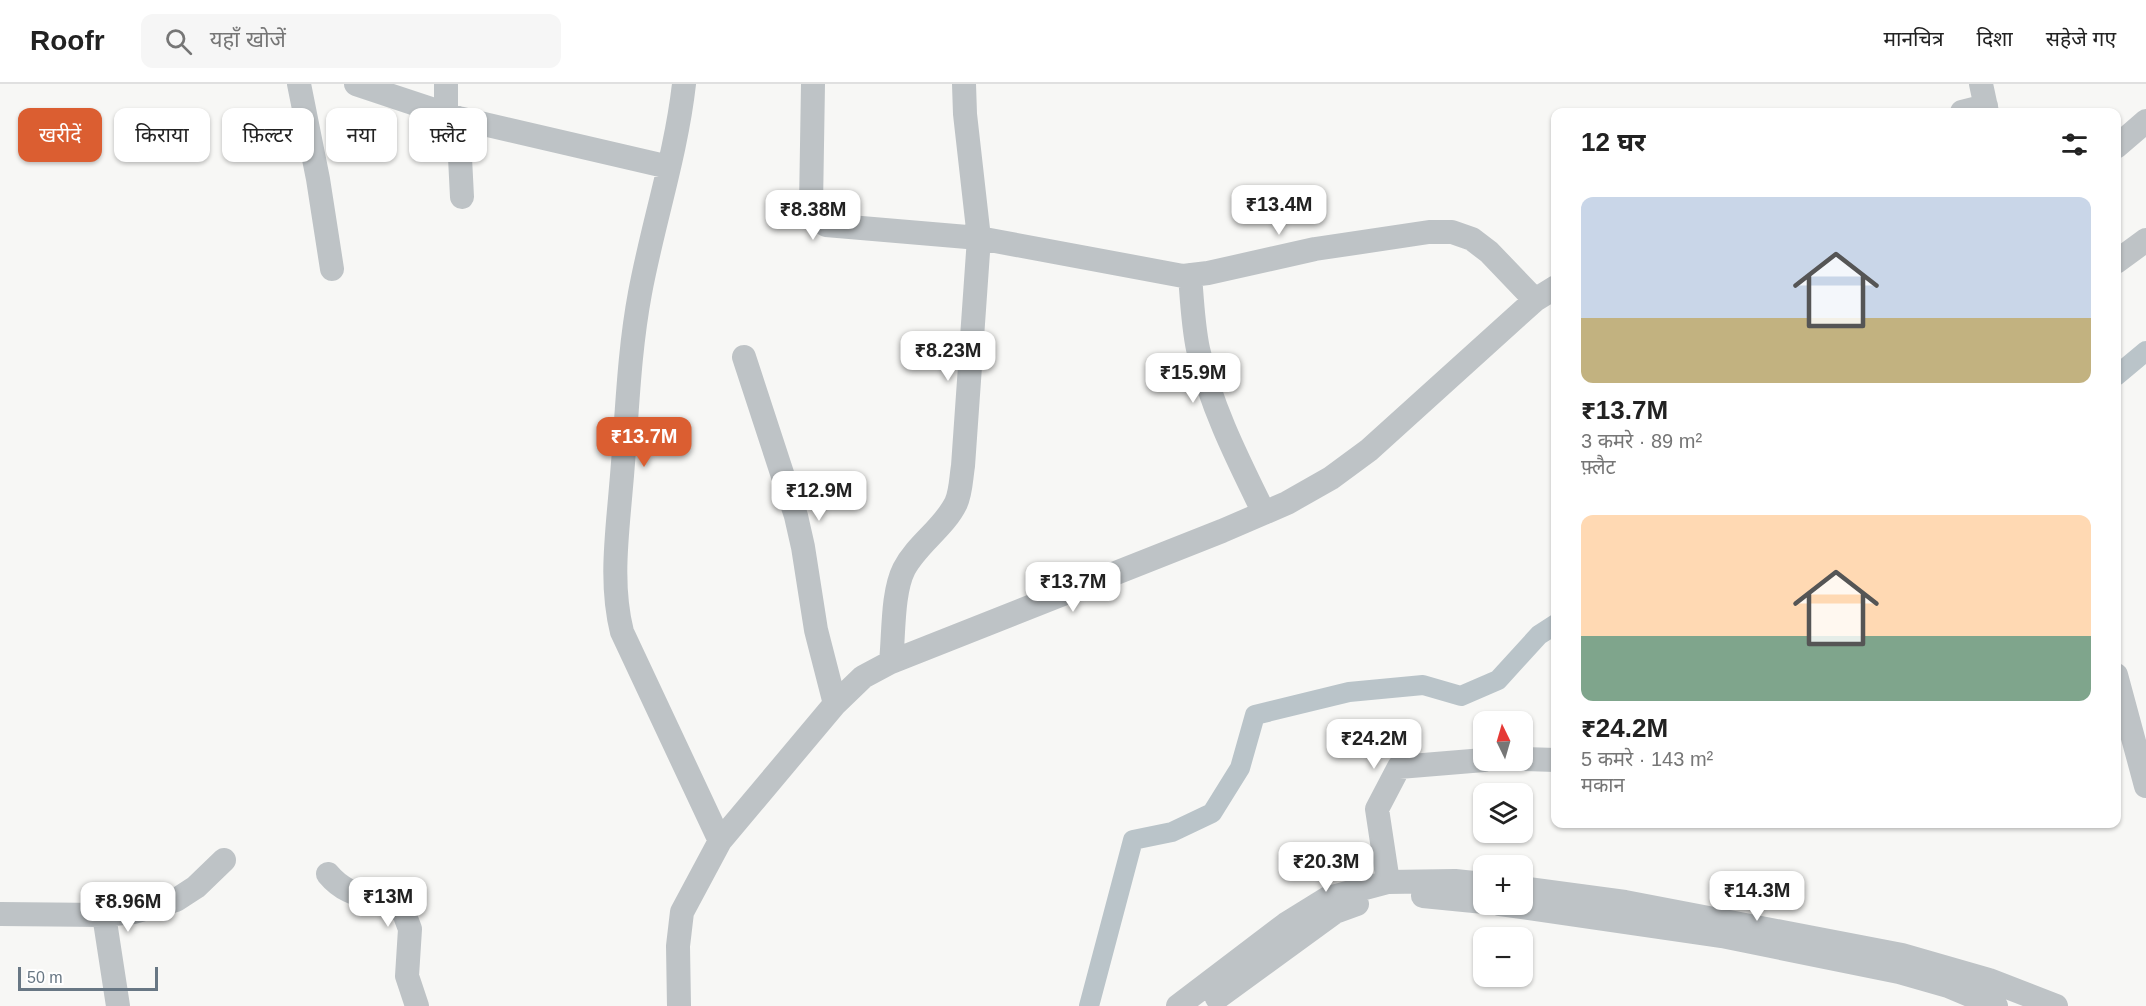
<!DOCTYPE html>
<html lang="hi">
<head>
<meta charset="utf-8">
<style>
	:root { --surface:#fff; --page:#f6f6f6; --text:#222; --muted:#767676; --line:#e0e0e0; --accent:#db5e31 }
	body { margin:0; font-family:Helvetica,"Noto Sans Devanagari",sans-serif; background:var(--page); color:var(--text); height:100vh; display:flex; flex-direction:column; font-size:22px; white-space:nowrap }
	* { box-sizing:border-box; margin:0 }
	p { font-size:20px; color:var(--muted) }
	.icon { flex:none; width:33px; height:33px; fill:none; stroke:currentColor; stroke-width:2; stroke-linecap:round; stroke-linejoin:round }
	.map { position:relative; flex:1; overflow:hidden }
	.drawer { position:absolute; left:1551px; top:24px; width:570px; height:720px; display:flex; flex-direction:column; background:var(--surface); border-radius:12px; box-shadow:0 2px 4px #0004 }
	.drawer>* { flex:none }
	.guide { position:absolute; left:18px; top:24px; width:570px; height:54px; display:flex; gap:12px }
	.needle { width:39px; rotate:355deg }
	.fabs { position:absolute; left:1473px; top:627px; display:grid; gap:12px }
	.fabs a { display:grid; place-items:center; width:60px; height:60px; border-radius:12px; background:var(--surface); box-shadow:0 2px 4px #0004; font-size:30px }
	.scale { position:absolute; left:18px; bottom:15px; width:140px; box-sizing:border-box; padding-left:6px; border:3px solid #687784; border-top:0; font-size:16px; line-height:21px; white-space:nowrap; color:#687784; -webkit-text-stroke:4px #fff; paint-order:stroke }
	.price { position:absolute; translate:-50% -51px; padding:0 14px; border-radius:12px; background:#fff; color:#222; font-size:20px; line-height:39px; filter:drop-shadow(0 2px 3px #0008) }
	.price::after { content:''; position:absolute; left:50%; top:36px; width:18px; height:14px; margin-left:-9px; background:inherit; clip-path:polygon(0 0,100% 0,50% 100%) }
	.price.on { background:var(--accent); color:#fff }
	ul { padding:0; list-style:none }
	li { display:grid; align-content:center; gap:12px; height:318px; padding:0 30px }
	li span { display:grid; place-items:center; height:186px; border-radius:12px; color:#555 }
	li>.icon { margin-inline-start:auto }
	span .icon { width:108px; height:108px; fill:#fffc; stroke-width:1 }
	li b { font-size:26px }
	h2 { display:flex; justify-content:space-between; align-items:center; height:72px; padding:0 30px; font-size:26px }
	.chip { padding:0 21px; border-radius:12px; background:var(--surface); box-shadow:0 2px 4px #0004; font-size:21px; line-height:54px }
	.chip.on { background:var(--accent); color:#fff }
	header { display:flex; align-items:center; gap:36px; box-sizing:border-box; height:84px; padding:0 30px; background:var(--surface); border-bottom:2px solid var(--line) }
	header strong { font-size:28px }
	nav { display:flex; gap:33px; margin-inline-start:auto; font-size:21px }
	.search { width:420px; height:54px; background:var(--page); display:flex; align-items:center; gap:15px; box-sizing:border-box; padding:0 21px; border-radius:12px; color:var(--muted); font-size:22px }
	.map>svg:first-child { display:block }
</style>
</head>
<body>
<header>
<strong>Roofr</strong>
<div class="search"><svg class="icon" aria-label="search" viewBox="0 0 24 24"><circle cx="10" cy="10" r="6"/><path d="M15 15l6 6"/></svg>यहाँ खोजें</div>
<nav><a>मानचित्र</a><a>दिशा</a><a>सहेजे गए</a></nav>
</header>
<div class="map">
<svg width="2146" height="922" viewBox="0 0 2146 922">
	<rect width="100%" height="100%" fill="#f7f7f5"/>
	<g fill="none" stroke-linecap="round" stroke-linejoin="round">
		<path stroke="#bac4c9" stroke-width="20" d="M2116,292L2146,267
			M1089,922L1133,756L1172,748L1212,729L1240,684L1255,631L1349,608L1423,601L1461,612L1498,596L1539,551L1556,540"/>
		<path stroke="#bec3c6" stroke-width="24" d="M299,0L318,95L332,185
			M356,0L458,34L669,83
			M446,0V30
			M684,0C676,71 653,139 640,209C628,273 627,338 621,403C617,452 610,500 622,548L720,757
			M813,0L811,122L817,135L826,141L979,154L1183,192L1208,189L1315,165L1429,148H1452L1472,155L1489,168L1535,216
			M1981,0L1987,28
			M1962,28L1986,22
			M458,34L462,113
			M2116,63L2146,37
			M2116,178L2146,156
			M1190,191C1192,216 1193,241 1198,265C1211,323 1238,376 1264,429
			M744,273L796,432L803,463L816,546L835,620
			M891,578C894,550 892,509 904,485C917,460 944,444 956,419C961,408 961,394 963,382L979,154L965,30L964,0
			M2116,591L2146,702
			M1522,675L1556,676
			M328,790C352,819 379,808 404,829L410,845L407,892L417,922
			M1388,798L1377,725L1399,683L1484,676
			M1522,804L1625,818L1902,871L1989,896L2056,922
			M1423,812L1484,818
			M1500,820L1722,852L1899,888L1948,902L1996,922
			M0,830L104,831L134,828L176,816L196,803L224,776
			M104,831L118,922
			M1217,914L1335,828L1357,820
			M679,922L678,862L682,828L720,757L835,620L863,593L891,578L1222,447L1287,419L1331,394L1369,366L1535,216L1556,203
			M1178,922L1286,840L1328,814L1388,798L1455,797L1484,800"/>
	</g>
</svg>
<div class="fabs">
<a><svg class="needle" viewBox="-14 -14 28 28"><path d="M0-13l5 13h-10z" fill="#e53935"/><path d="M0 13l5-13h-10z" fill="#767676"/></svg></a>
<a><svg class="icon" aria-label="layers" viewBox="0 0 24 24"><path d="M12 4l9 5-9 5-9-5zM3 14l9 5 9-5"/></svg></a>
<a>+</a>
<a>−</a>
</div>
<div class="scale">50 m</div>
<b class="price" style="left:1279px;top:152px">₹13.4M</b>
<b class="price" style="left:813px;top:157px">₹8.38M</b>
<b class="price" style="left:948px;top:298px">₹8.23M</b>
<b class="price" style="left:1193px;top:320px">₹15.9M</b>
<b class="price on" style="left:644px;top:384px">₹13.7M</b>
<b class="price" style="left:819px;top:438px">₹12.9M</b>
<b class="price" style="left:1073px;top:529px">₹13.7M</b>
<b class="price" style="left:1374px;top:686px">₹24.2M</b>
<b class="price" style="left:1326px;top:809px">₹20.3M</b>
<b class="price" style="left:1757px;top:838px">₹14.3M</b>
<b class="price" style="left:388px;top:844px">₹13M</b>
<b class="price" style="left:128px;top:849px">₹8.96M</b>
<div class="guide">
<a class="chip on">खरीदें</a>
<a class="chip">किराया</a>
<a class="chip">फ़िल्टर</a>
<a class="chip">नया</a>
<a class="chip">फ़्लैट</a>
</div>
<section class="drawer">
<h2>12 घर<svg class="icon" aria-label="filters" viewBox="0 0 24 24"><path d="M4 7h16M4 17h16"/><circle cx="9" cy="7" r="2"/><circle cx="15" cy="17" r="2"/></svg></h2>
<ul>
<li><span style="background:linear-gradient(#c9d6e8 65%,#c2b280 0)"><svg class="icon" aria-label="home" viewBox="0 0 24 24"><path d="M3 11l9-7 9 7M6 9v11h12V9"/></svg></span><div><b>₹13.7M</b><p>3 कमरे · 89 m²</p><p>फ़्लैट</p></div></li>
<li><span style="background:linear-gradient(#ffd9b3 65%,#7fa58c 0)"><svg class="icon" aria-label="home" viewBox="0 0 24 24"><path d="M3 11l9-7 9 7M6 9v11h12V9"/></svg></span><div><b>₹24.2M</b><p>5 कमरे · 143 m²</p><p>मकान</p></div></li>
</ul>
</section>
</div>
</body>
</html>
